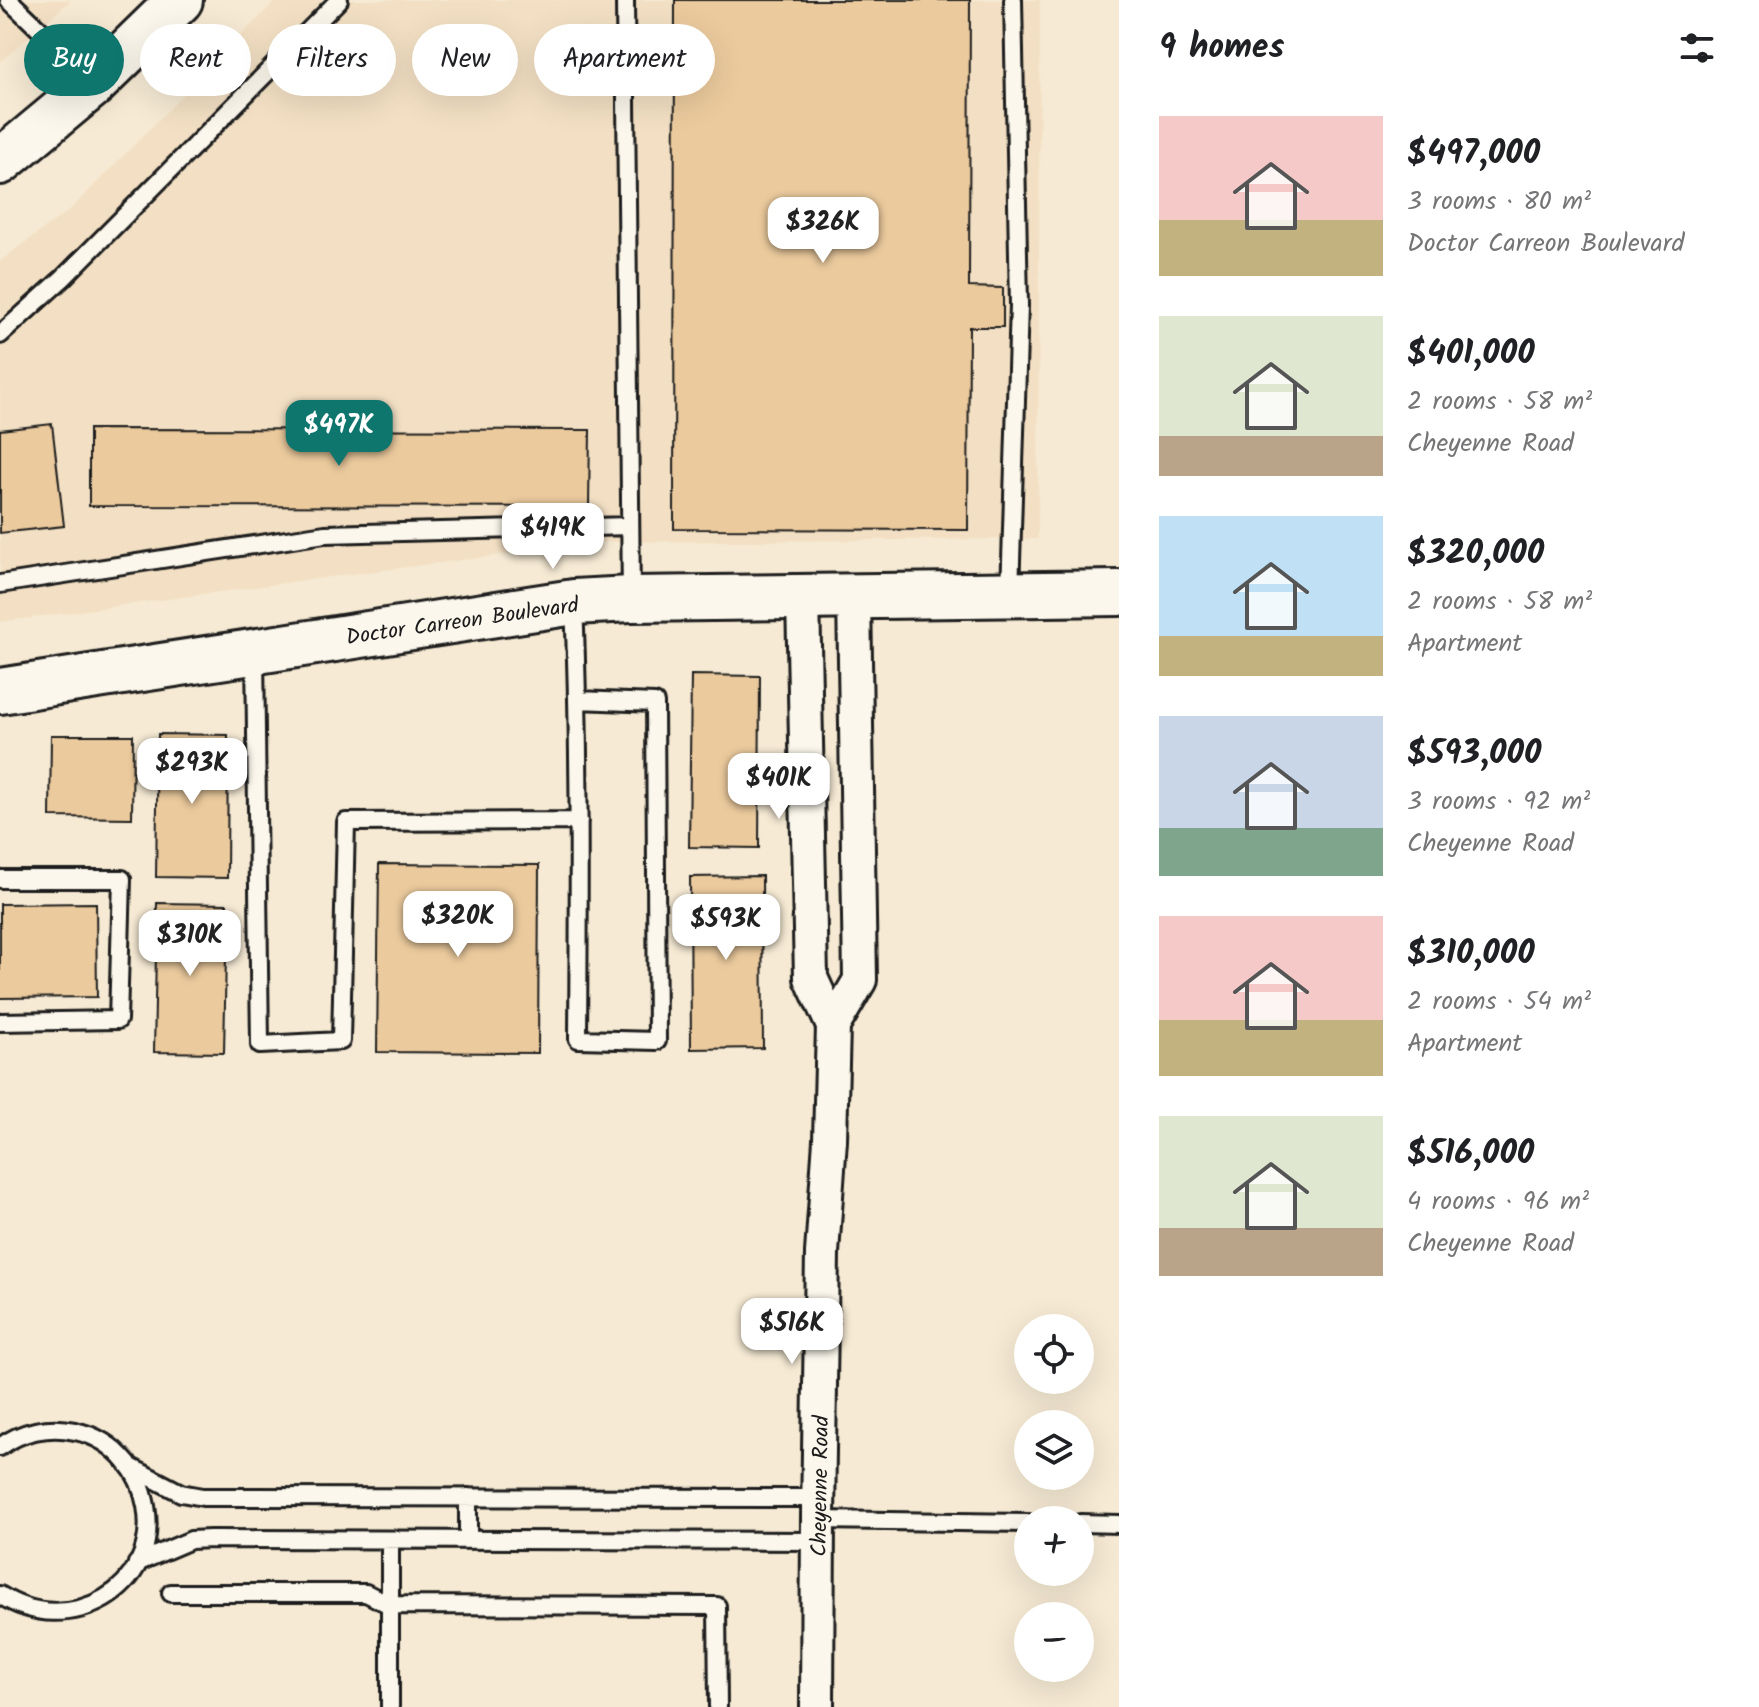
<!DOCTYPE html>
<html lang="en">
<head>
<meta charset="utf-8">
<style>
	:root { --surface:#fff; --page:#f6f6f6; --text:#202124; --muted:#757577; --accent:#0f766e }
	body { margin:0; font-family:Kalam,sans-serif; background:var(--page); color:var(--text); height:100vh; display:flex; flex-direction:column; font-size:30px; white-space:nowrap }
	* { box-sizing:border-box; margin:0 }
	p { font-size:26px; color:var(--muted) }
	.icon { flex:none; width:44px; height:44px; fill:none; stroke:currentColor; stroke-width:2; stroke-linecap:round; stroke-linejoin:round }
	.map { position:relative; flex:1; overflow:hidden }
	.details { display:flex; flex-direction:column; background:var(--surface); width:640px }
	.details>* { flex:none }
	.banner { position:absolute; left:24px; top:24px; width:760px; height:72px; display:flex; gap:16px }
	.controls { position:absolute; left:1014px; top:1314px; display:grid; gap:16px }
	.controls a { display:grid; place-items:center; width:80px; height:80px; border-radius:50%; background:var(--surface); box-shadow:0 8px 32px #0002; font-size:40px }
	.price { position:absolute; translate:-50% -68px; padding:0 18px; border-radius:16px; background:#fff; color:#222; font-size:26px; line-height:52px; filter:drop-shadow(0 2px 4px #0008) }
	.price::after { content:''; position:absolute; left:50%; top:48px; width:24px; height:18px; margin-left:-12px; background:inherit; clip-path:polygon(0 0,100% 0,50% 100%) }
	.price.active { background:var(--accent); color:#fff }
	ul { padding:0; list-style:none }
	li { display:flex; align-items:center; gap:24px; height:200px; padding:0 40px }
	li span { display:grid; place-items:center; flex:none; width:224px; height:160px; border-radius:0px; color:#555 }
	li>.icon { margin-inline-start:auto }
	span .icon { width:96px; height:96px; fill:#fffc; stroke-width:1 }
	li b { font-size:34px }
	h2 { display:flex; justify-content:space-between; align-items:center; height:96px; padding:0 40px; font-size:34px }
	.pill { padding:0 28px; border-radius:36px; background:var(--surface); box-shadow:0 8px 32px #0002; font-size:28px; line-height:72px }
	.pill.active { background:var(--accent); color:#fff }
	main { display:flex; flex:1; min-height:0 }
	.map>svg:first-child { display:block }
</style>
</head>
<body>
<main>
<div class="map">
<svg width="1119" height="1707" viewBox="0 0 1119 1707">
	<rect width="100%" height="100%" fill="#f6ead4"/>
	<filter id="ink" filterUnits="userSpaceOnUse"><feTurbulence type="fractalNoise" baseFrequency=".0125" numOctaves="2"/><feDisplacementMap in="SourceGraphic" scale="16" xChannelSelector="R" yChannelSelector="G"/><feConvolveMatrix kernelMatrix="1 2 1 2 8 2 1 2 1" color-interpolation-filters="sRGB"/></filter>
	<g filter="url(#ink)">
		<path fill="#f3e0c4" d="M0,0H71L0,62Z
			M276,0H1040L1038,539L602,542L314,579L0,622V261L72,208Z"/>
		<path fill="#ebca9d" stroke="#1c1c1c" stroke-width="2" d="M675,0H970L969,287L1003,288V327H969L968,530L674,529Z
			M52,424L64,526L0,533V430Z
			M89,429L590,430L589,507L89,506Z
			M691,675L760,676L759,848L689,847Z
			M158,734L228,735L227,878L156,877Z
			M51,735H133L132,818L50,817Z
			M379,864L539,865L538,1053L377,1052Z
			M762,876L763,1048L691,1049L690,877Z
			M96,903L97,997L0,998V904Z
			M157,903L227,904L224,1053L154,1052Z"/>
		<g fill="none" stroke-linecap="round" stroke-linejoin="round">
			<defs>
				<path id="lane" d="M9,0L94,82
					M625,0L631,598
					M0,335L63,278L339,0
					M0,584L325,534L630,526
					M1010,593L1019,305L1013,0
					M574,603C580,748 579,893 578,1039L657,1041L655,703L578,700
					M255,653L260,1045L341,1041L346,822L579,821
					M0,879H122L118,1020L0,1022
					M0,1447C21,1431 50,1425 75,1431C95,1435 113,1446 126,1462C137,1474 143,1490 146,1506C161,1589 69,1640 0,1595
					M131,1467L181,1493L203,1497L818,1498
					M468,1497V1540
					M818,1520L1028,1523
					M1080,1523L1119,1524
					M390,1540V1707
					M137,1563L191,1540L210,1539L818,1541
					M171,1593H366L390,1605L717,1606L718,1707"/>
				<path id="street" d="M803,597L811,978L833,1026L830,1140L822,1253L818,1517L817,1707
					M833,1026L860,980L854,596"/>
				<path id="secondary" d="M0,691L574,602L631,599L1119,593"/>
				<path id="primary" d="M0,162L95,83L180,0"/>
			</defs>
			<use href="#lane" stroke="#1c1c1c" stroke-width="22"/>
			<use href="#street" stroke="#1c1c1c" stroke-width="38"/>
			<use href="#secondary" stroke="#1c1c1c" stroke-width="50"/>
			<use href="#primary" stroke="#1c1c1c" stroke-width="50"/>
			<use href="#lane" stroke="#fbf7ec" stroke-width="16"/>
			<use href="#street" stroke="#fbf7ec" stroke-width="32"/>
			<use href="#secondary" stroke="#fbf7ec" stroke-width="44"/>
			<use href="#primary" stroke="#fbf7ec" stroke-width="44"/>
		</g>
	</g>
	<g text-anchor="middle" stroke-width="6" stroke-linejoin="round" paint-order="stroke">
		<g font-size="22" fill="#1c1c1c" stroke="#fbf7ec">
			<text transform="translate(462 620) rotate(-8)" y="8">Doctor Carreon Boulevard</text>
			<text transform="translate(819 1486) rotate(-89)" y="8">Cheyenne Road</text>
		</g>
	</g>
</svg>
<div class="controls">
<a><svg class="icon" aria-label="locate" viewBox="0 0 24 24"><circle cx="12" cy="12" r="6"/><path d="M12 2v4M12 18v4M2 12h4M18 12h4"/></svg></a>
<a><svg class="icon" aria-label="layers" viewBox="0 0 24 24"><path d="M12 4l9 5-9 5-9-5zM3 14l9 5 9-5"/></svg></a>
<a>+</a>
<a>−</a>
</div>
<b class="price" style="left:823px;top:265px">$326K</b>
<b class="price active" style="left:339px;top:468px">$497K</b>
<b class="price" style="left:553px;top:571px">$419K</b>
<b class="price" style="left:192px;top:806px">$293K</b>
<b class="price" style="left:779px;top:821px">$401K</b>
<b class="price" style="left:458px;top:959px">$320K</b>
<b class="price" style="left:726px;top:962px">$593K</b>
<b class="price" style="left:190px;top:978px">$310K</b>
<b class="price" style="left:792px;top:1366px">$516K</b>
<div class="banner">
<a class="pill active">Buy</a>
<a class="pill">Rent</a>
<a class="pill">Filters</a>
<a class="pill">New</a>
<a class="pill">Apartment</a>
</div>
</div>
<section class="details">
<h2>9 homes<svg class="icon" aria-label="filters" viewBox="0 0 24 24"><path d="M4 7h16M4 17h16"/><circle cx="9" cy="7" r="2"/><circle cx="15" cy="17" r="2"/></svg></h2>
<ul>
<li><span style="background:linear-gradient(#f6c9c9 65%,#c2b280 0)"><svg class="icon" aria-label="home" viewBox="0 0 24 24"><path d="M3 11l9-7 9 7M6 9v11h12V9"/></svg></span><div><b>$497,000</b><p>3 rooms · 80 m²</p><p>Doctor Carreon Boulevard</p></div></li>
<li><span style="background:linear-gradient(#dfe7d0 75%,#b9a48a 0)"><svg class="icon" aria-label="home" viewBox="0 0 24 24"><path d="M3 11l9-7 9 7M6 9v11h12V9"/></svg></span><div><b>$401,000</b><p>2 rooms · 58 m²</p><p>Cheyenne Road</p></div></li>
<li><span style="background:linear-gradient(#bfe0f5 75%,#c2b280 0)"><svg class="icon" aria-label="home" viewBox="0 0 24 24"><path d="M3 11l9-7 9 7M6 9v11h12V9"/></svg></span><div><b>$320,000</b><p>2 rooms · 58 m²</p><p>Apartment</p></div></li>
<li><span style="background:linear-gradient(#c9d6e8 70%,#7fa58c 0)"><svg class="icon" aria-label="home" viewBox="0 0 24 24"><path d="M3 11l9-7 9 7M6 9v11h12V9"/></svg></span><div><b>$593,000</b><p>3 rooms · 92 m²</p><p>Cheyenne Road</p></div></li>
<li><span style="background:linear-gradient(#f6c9c9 65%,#c2b280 0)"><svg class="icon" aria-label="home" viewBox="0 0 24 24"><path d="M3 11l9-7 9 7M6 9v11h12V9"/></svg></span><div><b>$310,000</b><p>2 rooms · 54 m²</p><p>Apartment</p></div></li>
<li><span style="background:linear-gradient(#dfe7d0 70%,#b9a48a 0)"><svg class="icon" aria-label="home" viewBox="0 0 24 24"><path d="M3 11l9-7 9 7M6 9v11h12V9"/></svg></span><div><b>$516,000</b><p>4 rooms · 96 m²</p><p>Cheyenne Road</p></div></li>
</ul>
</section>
</main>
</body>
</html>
